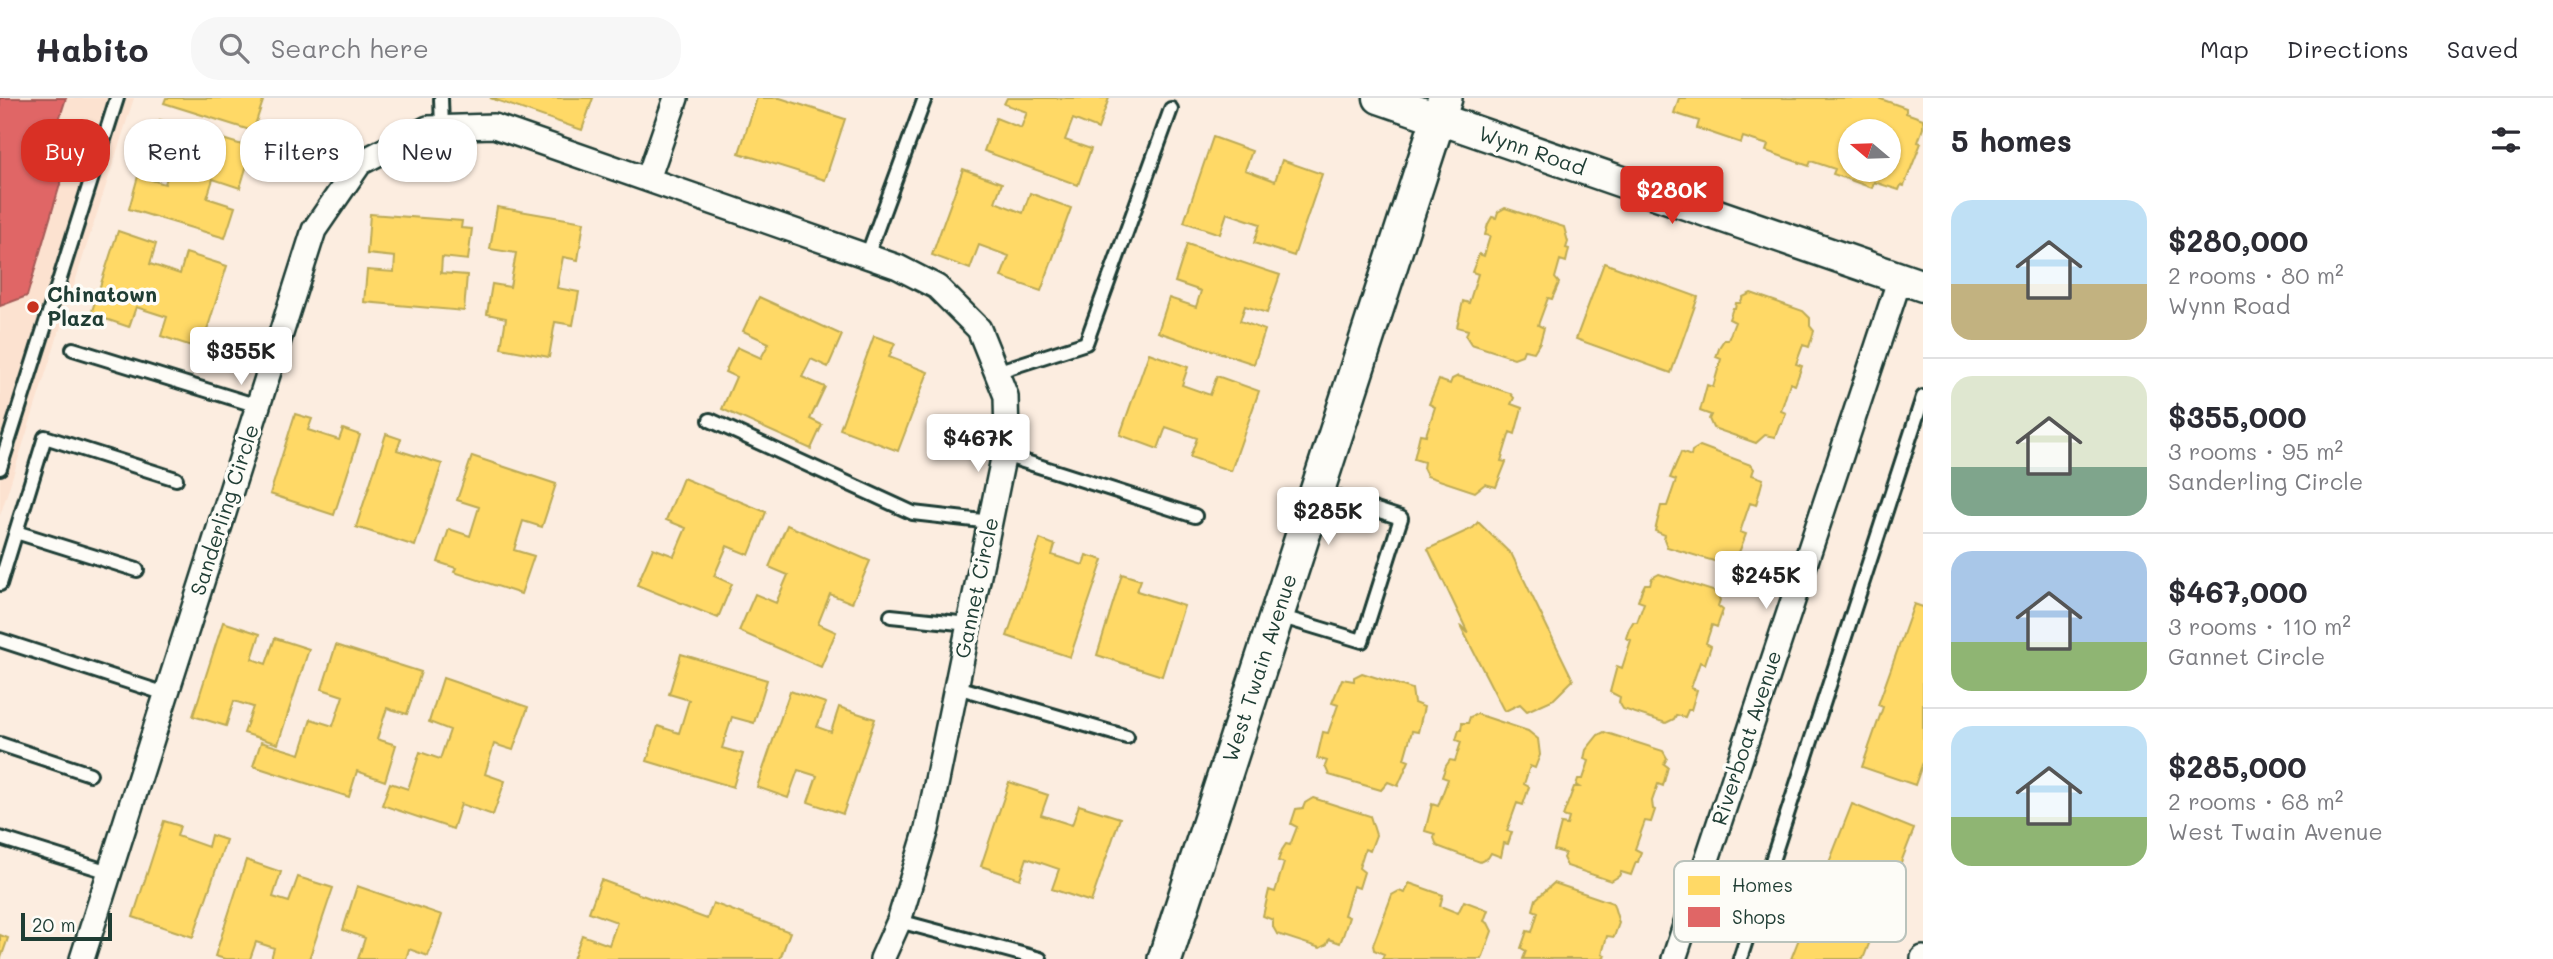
<!DOCTYPE html>
<html lang="en">
<head>
<meta charset="utf-8">
<style>
	:root { --surface:#fff; --page:#f7f7f7; --text:#2b2b33; --muted:#7c7c81; --line:#e1e1e2; --accent:#d93025 }
	body { margin:0; font-family:Mali,sans-serif; background:var(--page); color:var(--text); height:100vh; display:flex; flex-direction:column; font-size:26px; white-space:nowrap }
	* { box-sizing:border-box; margin:0 }
	p { font-size:23px; color:var(--muted) }
	.icon { flex:none; width:38px; height:38px; fill:none; stroke:currentColor; stroke-width:2; stroke-linecap:round; stroke-linejoin:round }
	.map { position:relative; flex:1; overflow:hidden }
	.side { display:flex; flex-direction:column; background:var(--surface); width:630px }
	.side>* { flex:none }
	.hud { position:absolute; left:21px; top:21px; width:665px; height:63px; display:flex; gap:14px }
	.needle { width:46px; rotate:289deg }
	.buttons { position:absolute; left:1838px; top:21px; display:grid; gap:14px }
	.buttons a { display:grid; place-items:center; width:63px; height:63px; border-radius:50%; background:var(--surface); box-shadow:0 2px 5px #0004; font-size:35px }
	.scale { position:absolute; left:21px; bottom:18px; width:91px; box-sizing:border-box; padding-left:7px; border:4px solid #1f3d34; border-top:0; font-size:19px; line-height:24px; white-space:nowrap; color:#1f3d34; -webkit-text-stroke:5px #fdfcf7; paint-order:stroke }
	.price { position:absolute; translate:-50% -60px; padding:0 16px; border-radius:7px; background:#fff; color:#222; font-size:23px; line-height:46px; filter:drop-shadow(0 2px 4px #0008) }
	.price::after { content:''; position:absolute; left:50%; top:42px; width:21px; height:16px; margin-left:-10px; background:inherit; clip-path:polygon(0 0,100% 0,50% 100%) }
	.price.active { background:var(--accent); color:#fff }
	ul { padding:0; list-style:none }
	li { display:flex; align-items:center; gap:21px; height:175px; padding:0 28px }
	li+li { border-top:2px solid var(--line) }
	li span { display:grid; place-items:center; flex:none; width:196px; height:140px; border-radius:21px; color:#555 }
	li>.icon { margin-inline-start:auto }
	span .icon { width:84px; height:84px; fill:#fffc; stroke-width:1 }
	li b { font-size:30px }
	h2 { display:flex; justify-content:space-between; align-items:center; height:84px; padding:0 28px; font-size:30px }
	.tag { padding:0 24px; border-radius:28px; background:var(--surface); box-shadow:0 2px 5px #0004; font-size:24px; line-height:63px }
	.tag.active { background:var(--accent); color:#fff }
	header { display:flex; align-items:center; gap:42px; box-sizing:border-box; height:98px; padding:0 35px; background:var(--surface); border-bottom:2px solid var(--line) }
	header strong { font-size:33px }
	nav { display:flex; gap:38px; margin-inline-start:auto; font-size:24px }
	.search { width:490px; height:63px; background:var(--page); display:flex; align-items:center; gap:18px; box-sizing:border-box; padding:0 24px; border-radius:28px; color:var(--muted); font-size:26px }
	main { display:flex; flex:1; min-height:0 }
	.map>svg:first-child { display:block }
</style>
</head>
<body>
<header>
<strong>Habito</strong>
<div class="search"><svg class="icon" aria-label="search" viewBox="0 0 24 24"><circle cx="10" cy="10" r="6"/><path d="M15 15l6 6"/></svg>Search here</div>
<nav><a>Map</a><a>Directions</a><a>Saved</a></nav>
</header>
<main>
<div class="map">
<svg width="1923" height="861" viewBox="0 0 1923 861">
	<rect width="100%" height="100%" fill="#fcede0"/>
	<filter id="ink" filterUnits="userSpaceOnUse"><feTurbulence type="fractalNoise" baseFrequency=".0143" numOctaves="2"/><feDisplacementMap in="SourceGraphic" scale="14" xChannelSelector="R" yChannelSelector="G"/><feConvolveMatrix kernelMatrix="1 2 1 2 8 2 1 2 1" color-interpolation-filters="sRGB"/></filter>
	<g filter="url(#ink)">
		<path fill="#fce2d0" d="M0,0H134L0,418Z"/>
		<path fill="#ffd966" stroke="#bcaa57" stroke-width="2" fill-rule="evenodd" d="M166,0H264L253,33L164,5Z
			M490,0H593L582,32Z
			M757,0H780L845,21L825,82L739,55Z
			M1007,0H1109L1098,31L1073,21L1065,42L1091,51L1078,87L984,53L996,20L1021,30L1027,14L1004,6Z
			M1679,0H1878L1906,10V15L1923,21V30L1918,44L1921,45L1904,88L1901,87L1899,92L1874,84L1872,90L1833,76L1835,71L1811,63L1809,68L1766,53L1768,47L1743,39L1741,45L1697,30L1699,23L1674,15ZM1850,33H1888V72H1850Z
			M160,22L252,50L240,90L213,81L207,100L235,109L225,140L129,111L138,78L165,86L170,69L148,63Z
			M1213,39L1252,53L1245,72L1275,83L1282,62L1322,76L1294,158L1254,145L1260,126L1227,115L1220,136L1184,124Z
			M963,71L1002,85L995,104L1023,115L1030,95L1071,110L1041,193L1001,179L1009,158L979,147L970,171L932,157Z
			M497,109L584,124L578,162L563,159L557,190L579,194L573,227L555,224L549,259L501,250L506,220L487,216L492,186L510,189L516,155L490,151Z
			M1505,110L1564,129L1568,144L1566,150L1569,151L1566,164L1560,162L1555,180L1559,185L1552,201L1548,200L1538,227L1544,230L1540,244L1534,254L1524,252L1522,257L1514,260L1471,246L1466,238L1468,232L1457,229L1463,203L1469,205L1478,176L1472,174L1479,156L1484,158L1490,138L1485,137L1488,126L1492,119L1496,120L1498,114Z
			M370,116L462,123L461,130L472,131L468,162L442,159L441,175L467,177L464,213L364,204L367,172L394,174L395,159L367,156Z
			M118,133L156,146L150,166L180,176L186,155L227,168L201,251L161,238L167,219L136,209L129,229L91,216Z
			M1187,146L1280,177L1267,215L1245,208L1240,223L1265,232L1254,266L1158,234L1169,200L1196,209L1201,193L1175,184Z
			M1604,165L1698,199L1671,275L1576,241Z
			M1751,195L1803,213L1810,220V228L1814,233L1809,249L1803,247L1796,266L1802,268L1795,287L1790,285L1781,313L1786,315L1782,326H1780L1775,339L1765,337L1756,345L1713,330L1709,321L1711,317L1700,313L1707,287L1713,289L1721,261L1716,259L1720,248L1724,242H1728L1735,224L1729,221L1733,210H1735L1736,205H1740L1743,199Z
			M759,199L842,237L828,269L811,261L802,279L825,289L810,321L822,327L811,351L722,311L736,279L725,274L737,249L761,260L769,245L743,233Z
			M874,238L895,245L889,259L928,274L898,353L840,331Z
			M1149,255L1188,269L1182,287L1210,297L1217,278L1259,293L1231,373L1190,359L1197,340L1166,329L1158,351L1120,337Z
			M1458,278L1510,295L1514,300L1511,306L1522,310L1515,336L1510,334L1501,363L1506,364L1496,389L1485,386L1475,394L1427,378L1423,370L1424,364L1414,361L1420,336L1426,337L1435,309L1429,306L1439,282L1450,286L1452,281Z
			M295,316L312,321L308,332L339,342L343,331L360,337L334,417L270,396Z
			M386,336L401,341L397,352L442,366L415,448L356,429Z
			M1700,348L1751,367L1754,371L1752,377L1763,381L1756,407L1750,405L1740,434L1746,436L1740,452L1735,460L1726,458L1717,464L1667,449L1664,441L1665,437L1655,433L1661,408H1667L1676,382L1670,380L1681,354L1691,358L1692,353Z
			M472,358L556,386L542,429L523,423L514,452L534,458L521,496L454,474L456,470L438,464L449,431L470,438L479,409L457,402Z
			M683,380L766,414L749,457L727,448L714,478L732,486L718,520L637,487L653,450L674,458L686,430L666,422Z
			M1478,424L1512,457L1573,582L1554,601L1527,613L1520,606L1505,613L1503,611L1460,527L1468,535L1428,451L1473,430Z
			M787,427L870,463L852,505L830,496L818,526L836,534L821,569L739,533L755,496L776,505L788,477L769,469Z
			M1040,441L1055,447L1052,457L1083,467L1086,457L1103,462L1070,559L1007,538Z
			M1122,476L1141,482L1137,493L1184,508L1162,578L1097,557Z
			M1659,476L1716,494L1720,502L1718,508L1723,512L1717,529L1712,527L1706,545L1711,548L1705,566L1700,564L1691,590L1697,592L1691,612H1688L1685,619L1676,617L1674,621L1666,625L1623,611L1619,604L1620,599L1610,594L1617,568L1622,570L1631,542L1626,540L1629,531L1633,524H1637L1644,505L1638,503L1642,492L1645,486H1650L1652,480Z
			M1914,506L1923,509V664L1915,687L1862,669L1883,609L1878,607Z
			M223,524L260,536L252,561L266,566L275,540L309,551L278,646L244,635L253,609L234,603L226,628L193,618Z
			M336,547L421,574L407,616L387,610L377,641L396,647L385,683L357,673L349,699L253,668L261,644L300,656L311,621L333,628L343,598L322,591Z
			M681,556L767,582L754,625L732,619L722,650L743,656L733,689L647,663L658,628L679,635L689,602L669,596Z
			M1362,575L1412,591L1414,605L1424,609L1418,634L1412,633L1404,661L1409,663L1398,688L1388,684L1381,692L1329,677L1325,668L1327,663L1317,660L1323,634L1328,635L1338,607L1332,605L1342,581L1354,583V579Z
			M443,580L528,609L513,652L494,646L485,676L505,683L493,717L461,706L453,731L382,707L390,685L408,691L420,654L440,661L450,632L429,624Z
			M790,593L826,605L817,629L831,634L839,609L875,621L843,716L808,704L817,678L798,672L788,700L757,689Z
			M1477,616L1528,633L1538,641L1540,657L1535,670L1530,668L1524,686L1529,689L1523,707L1517,705L1507,733L1512,734L1508,746L1504,745L1501,759L1491,755L1488,760L1480,764L1437,748L1434,740L1435,736L1425,733L1432,706L1438,708L1448,681L1442,679L1446,668L1450,662L1455,663L1461,644L1456,642L1459,632H1461L1462,625H1468L1470,619Z
			M1604,634L1663,653L1667,660L1664,666L1668,669L1663,688L1658,686L1652,703L1653,711L1655,712L1651,724L1645,723L1635,751L1641,754L1638,764H1636L1631,777L1621,774L1619,778L1611,783L1567,768L1563,760L1565,755L1554,752L1561,726L1567,727L1569,720L1563,718L1574,689H1579L1576,687L1578,681H1583L1589,663L1584,661L1586,652L1598,637Z
			M1009,684L1048,697L1041,717L1072,727L1079,707L1120,720L1091,804L1052,791L1059,771L1027,760L1020,781L981,768Z
			M1313,700L1370,718L1376,737L1370,753L1365,751L1359,770L1364,774L1359,790L1353,788L1344,817L1349,819L1343,838L1340,845L1329,841L1327,846L1320,850L1277,836L1273,829V822L1263,818L1269,792L1275,794L1284,765L1278,763L1282,752L1286,746L1290,747L1297,729L1291,726L1296,711L1303,710L1305,705Z
			M1852,706L1914,731L1863,861H1791Z
			M164,723L180,728L177,738L208,749L211,737L226,742L193,839L133,819Z
			M246,762L281,774L273,799L289,804L298,779L333,790L309,861H271L274,850L256,844L250,861H225L215,858Z
			M601,782L707,821L713,805L790,834L780,861H573L582,837L609,847L617,824L589,814Z
			M1409,785L1443,797L1440,808L1458,815L1464,803L1488,812L1484,823L1488,825L1492,833L1482,861H1382L1384,856L1374,852L1373,847L1392,797L1399,793L1405,795Z
			M1554,785L1613,805L1619,825L1614,839L1607,838L1602,856L1605,857L1603,861H1523L1526,853L1521,850L1527,833L1532,834L1538,814L1533,812L1536,801Z
			M357,788L442,817L428,858L409,851L406,861H358L365,840L343,832Z
			M0,837L8,840L1,860L0,859Z"/>
		<path fill="#e06666" stroke="#a65a57" stroke-width="2" d="M0,0H66L53,41L66,66L27,198L0,208Z"/>
		<g fill="none" stroke-linecap="round" stroke-linejoin="round">
			<defs>
				<path id="service" d="M441,0L442,30
					M867,158L925,0
					M73,251L258,308
					M996,274L1086,245L1171,11
					M710,322L913,415L991,424
					M1004,357L1195,418
					M0,370L117,0
					M16,434L137,472
					M0,486L45,339L176,381
					M891,518L969,526
					M1279,518L1362,543L1401,420L1318,393
					M0,542L166,596
					M957,589L1127,639
					M0,646L90,676
					M0,740L109,774
					M899,823L1040,861
					M1740,861L1923,299"/>
				<path id="minor" d="M648,81L676,0
					M82,861L314,132L360,65L428,30L494,28L898,169L937,189L979,231L1006,298L1007,341L927,731L899,823L882,861
					M1674,861L1900,180
					M1923,861V860"/>
				<path id="tertiary" d="M1379,0L1923,188"/>
				<path id="secondary" d="M1165,861L1445,0"/>
			</defs>
			<use href="#service" stroke="#1f3d34" stroke-width="18"/>
			<use href="#minor" stroke="#1f3d34" stroke-width="28"/>
			<use href="#tertiary" stroke="#1f3d34" stroke-width="35"/>
			<use href="#secondary" stroke="#1f3d34" stroke-width="38"/>
			<use href="#service" stroke="#fdfcf7" stroke-width="12"/>
			<use href="#minor" stroke="#fdfcf7" stroke-width="23"/>
			<use href="#tertiary" stroke="#fdfcf7" stroke-width="30"/>
			<use href="#secondary" stroke="#fdfcf7" stroke-width="33"/>
		</g>
	</g>
	<circle fill="#c8321e" stroke="#fdfcf7" stroke-width="2.5" cx="33" cy="209" r="7"/>
	<g text-anchor="middle" stroke-width="7" stroke-linejoin="round" paint-order="stroke">
		<g font-size="21" fill="#1f3d34" stroke="#fdfcf7">
			<text transform="translate(1532 53) rotate(19)" y="7">Wynn Road</text>
			<text transform="translate(225 412) rotate(-72)" y="7">Sanderling Circle</text>
			<text transform="translate(977 490) rotate(-78)" y="7">Gannet Circle</text>
			<text transform="translate(1260 570) rotate(-72)" y="7">West Twain Avenue</text>
			<text transform="translate(1747 640) rotate(-72)" y="7">Riverboat Avenue</text>
		</g>
		<g font-size="21" font-weight="bold" fill="#1f3d34" stroke="#fdfcf7" text-anchor="start">
			<text x="47" y="204">Chinatown<tspan x="47" dy="24">Plaza</tspan></text>
		</g>
	</g>
	<rect x="1674" y="763" width="232" height="81" rx="10" fill="#fdfcf7" stroke="#bac3bc" stroke-width="2"/>
	<rect x="1688" y="778" width="32" height="19" fill="#ffd966"/>
	<rect x="1688" y="809" width="32" height="20" fill="#e06666"/>
	<g font-size="19" fill="#1f3d34">
		<text x="1732" y="794">Homes</text>
		<text x="1732" y="826">Shops</text>
	</g>
</svg>
<div class="buttons">
<a><svg class="needle" viewBox="-14 -14 28 28"><path d="M0-13l5 13h-10z" fill="#e53935"/><path d="M0 13l5-13h-10z" fill="#7c7c81"/></svg></a>
</div>
<div class="scale">20 m</div>
<b class="price active" style="left:1672px;top:128px">$280K</b>
<b class="price" style="left:241px;top:289px">$355K</b>
<b class="price" style="left:978px;top:376px">$467K</b>
<b class="price" style="left:1328px;top:449px">$285K</b>
<b class="price" style="left:1766px;top:513px">$245K</b>
<div class="hud">
<a class="tag active">Buy</a>
<a class="tag">Rent</a>
<a class="tag">Filters</a>
<a class="tag">New</a>
</div>
</div>
<section class="side">
<h2>5 homes<svg class="icon" aria-label="filters" viewBox="0 0 24 24"><path d="M4 7h16M4 17h16"/><circle cx="9" cy="7" r="2"/><circle cx="15" cy="17" r="2"/></svg></h2>
<ul>
<li><span style="background:linear-gradient(#bfe0f5 60%,#c2b280 0)"><svg class="icon" aria-label="home" viewBox="0 0 24 24"><path d="M3 11l9-7 9 7M6 9v11h12V9"/></svg></span><div><b>$280,000</b><p>2 rooms · 80 m²</p><p>Wynn Road</p></div></li>
<li><span style="background:linear-gradient(#dfe7d0 65%,#7fa58c 0)"><svg class="icon" aria-label="home" viewBox="0 0 24 24"><path d="M3 11l9-7 9 7M6 9v11h12V9"/></svg></span><div><b>$355,000</b><p>3 rooms · 95 m²</p><p>Sanderling Circle</p></div></li>
<li><span style="background:linear-gradient(#a9c7e8 65%,#8fb573 0)"><svg class="icon" aria-label="home" viewBox="0 0 24 24"><path d="M3 11l9-7 9 7M6 9v11h12V9"/></svg></span><div><b>$467,000</b><p>3 rooms · 110 m²</p><p>Gannet Circle</p></div></li>
<li><span style="background:linear-gradient(#bfe0f5 65%,#8fb573 0)"><svg class="icon" aria-label="home" viewBox="0 0 24 24"><path d="M3 11l9-7 9 7M6 9v11h12V9"/></svg></span><div><b>$285,000</b><p>2 rooms · 68 m²</p><p>West Twain Avenue</p></div></li>
</ul>
</section>
</main>
</body>
</html>
